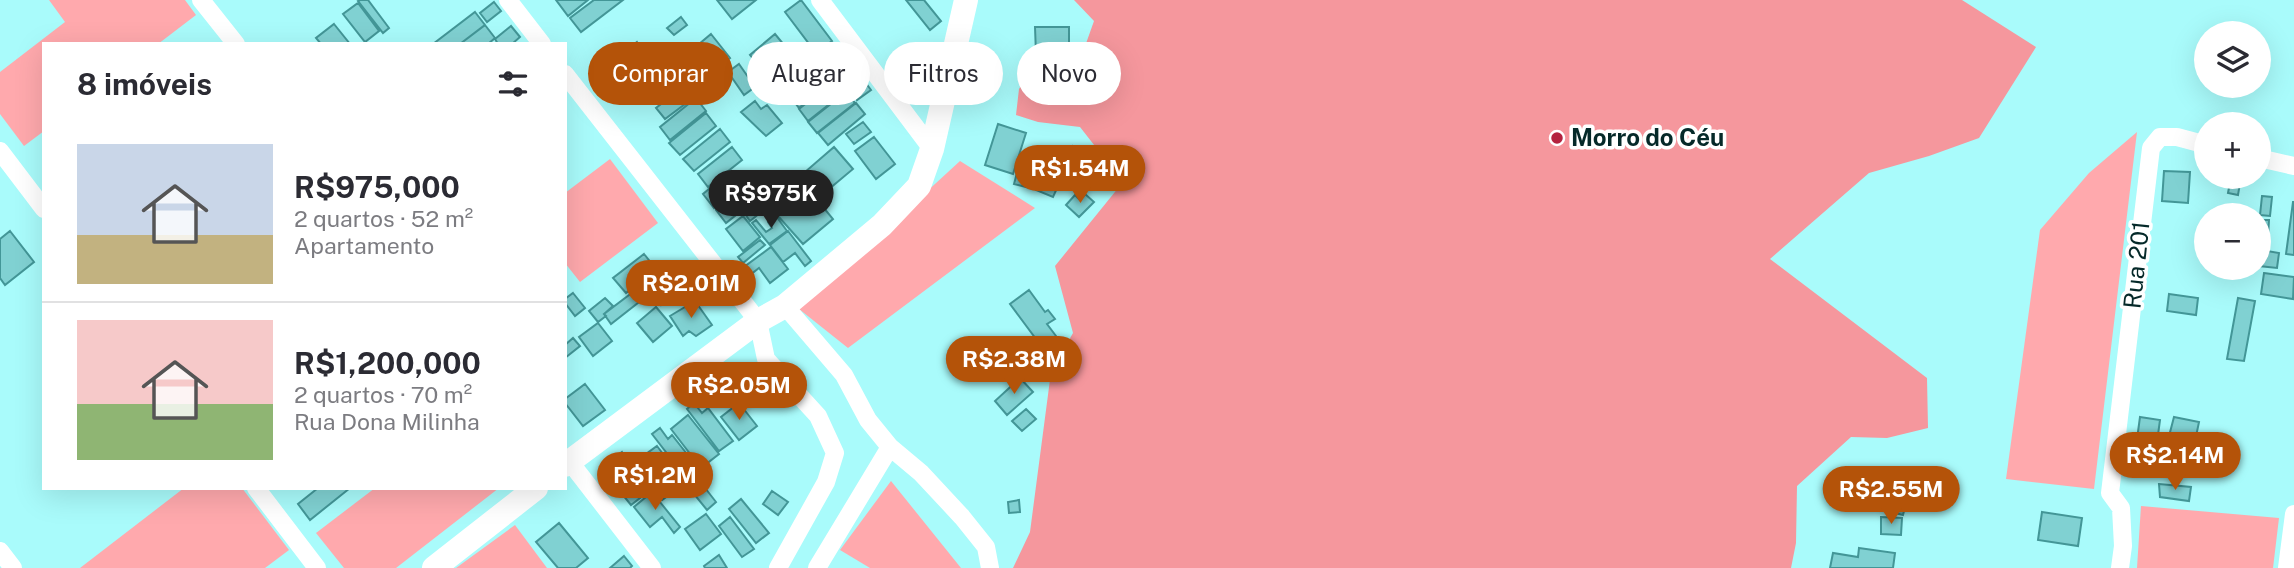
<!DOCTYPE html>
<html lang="pt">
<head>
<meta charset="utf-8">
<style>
	:root { --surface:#fff; --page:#f7f7f7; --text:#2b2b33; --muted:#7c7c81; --line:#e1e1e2; --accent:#b45309 }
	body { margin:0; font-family:"Public Sans",sans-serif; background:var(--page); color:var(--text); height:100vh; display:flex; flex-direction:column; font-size:26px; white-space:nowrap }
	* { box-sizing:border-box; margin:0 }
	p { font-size:23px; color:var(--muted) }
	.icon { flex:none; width:38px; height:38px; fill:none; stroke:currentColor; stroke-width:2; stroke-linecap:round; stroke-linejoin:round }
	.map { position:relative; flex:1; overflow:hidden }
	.details { position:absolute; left:42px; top:42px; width:525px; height:448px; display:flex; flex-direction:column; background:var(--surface); border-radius:0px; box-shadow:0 7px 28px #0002 }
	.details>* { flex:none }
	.guide { position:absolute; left:588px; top:42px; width:665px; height:63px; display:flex; gap:14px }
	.controls { position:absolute; left:2194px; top:21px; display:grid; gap:14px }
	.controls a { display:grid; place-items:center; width:77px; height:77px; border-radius:50%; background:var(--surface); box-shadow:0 7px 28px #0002; font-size:35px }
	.price { position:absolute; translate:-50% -60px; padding:0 16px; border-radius:24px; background:var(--accent); color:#fff; font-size:23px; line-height:46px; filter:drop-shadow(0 2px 4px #0008) }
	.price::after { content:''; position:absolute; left:50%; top:42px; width:21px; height:16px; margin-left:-10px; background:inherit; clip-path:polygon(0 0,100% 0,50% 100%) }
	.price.selected { background:#222; color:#fff }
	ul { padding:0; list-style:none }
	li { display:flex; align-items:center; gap:21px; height:175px; padding:0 35px }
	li+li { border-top:2px solid var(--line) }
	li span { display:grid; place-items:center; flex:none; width:196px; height:140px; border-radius:0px; color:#555 }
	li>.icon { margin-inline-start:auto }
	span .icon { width:84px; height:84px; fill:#fffc; stroke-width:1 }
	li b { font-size:30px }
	h2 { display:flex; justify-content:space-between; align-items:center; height:84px; padding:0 35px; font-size:30px }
	.pill { padding:0 24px; border-radius:32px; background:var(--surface); box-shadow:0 7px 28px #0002; font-size:24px; line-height:63px }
	.pill.selected { background:var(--accent); color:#fff }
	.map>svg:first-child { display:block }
</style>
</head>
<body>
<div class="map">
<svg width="2294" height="568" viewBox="0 0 2294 568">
	<rect width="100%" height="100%" fill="#a9fbfb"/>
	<path fill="#ffa9ad" d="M49,0H185L196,15L158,44H44V131L24,146L0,114V72L65,22Z
		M2137,132L2094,489L2006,479L2040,230L2089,173Z
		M610,159L658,223L580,282L565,263V193Z
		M960,161L1035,208L848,348L799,309Z
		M891,481L961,568H870L840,550Z
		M184,488H242L289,550L265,568H80Z
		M375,488H499L396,568H344L316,533Z
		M2141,506L2279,518L2273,568H2137Z
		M515,525L547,568H456Z"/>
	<path fill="#f5979d" d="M1074,0H1962L2036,47L1979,138L1929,156L1869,173L1770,259L1927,378L1928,428L1887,438L1851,437L1797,486L1796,543L1791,568H1013L1030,532L1051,372L1073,333L1055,266L1123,182L1080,127L1038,122L1016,115L1019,89L1032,67L1078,66L1094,21Z"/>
	<path fill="#80d1d2" stroke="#439697" stroke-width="2" d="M360,0H368L389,28L383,33L358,1Z
		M556,0H588L568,16Z
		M594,0H623L581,32L570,18Z
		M717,0H756L732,19Z
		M801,0L832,41L816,53L785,12Z
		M906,0H924L941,21L930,30Z
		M494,2L501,11L487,22L480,13Z
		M358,3L379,31L365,42L343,14Z
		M475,12L485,25L460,44H433Z
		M681,17L687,25L674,35L667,28Z
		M334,24L350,44H321L316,38Z
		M485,25L495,38L488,44H460Z
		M511,26L520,37L512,44H498L495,39Z
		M1035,27H1069V53L1036,54Z
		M711,34L730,58L717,68L698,45Z
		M775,34L794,57L769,78L750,55Z
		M637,42L645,52L614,76L607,66Z
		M696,46L718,74L711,80L701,67L691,70L681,58Z
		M818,54L827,65L789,95L780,84Z
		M648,58L656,68L625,92L617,82Z
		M674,63L682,73L644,100L637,89Z
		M739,64L755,87L744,95L728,72Z
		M827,66L836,77L799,108L790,96Z
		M837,79L846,91L808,121L799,109Z
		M865,82L871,90L857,100L851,92Z
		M688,83L697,95L665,119L656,108Z
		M846,92L855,103L817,133L808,122Z
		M696,98L706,111L670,140L660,127Z
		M755,101L761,109L767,105L782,123L766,136L741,112Z
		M856,103L865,114L828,145L818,133Z
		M706,113L716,126L680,155L669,143Z
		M863,122L871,132L854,144L846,134Z
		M998,124L1026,133L1013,174L985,165Z
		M720,129L730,142L694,171L683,159Z
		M874,137L895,164L876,179L855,151Z
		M1073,146L1087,150L1081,171L1063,183L1035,174L1043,149L1070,157Z
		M732,147L742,160L708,187L698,174Z
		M834,147L853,169L823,194L805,172Z
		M1018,169L1034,172L1030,188L1014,184Z
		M731,171L742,184L714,208L703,194Z
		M2164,171L2190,172L2188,203L2162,201Z
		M2231,177H2241L2238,195L2228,193Z
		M1040,179L1058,186L1053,197L1036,190Z
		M751,182L761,195L726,223L716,210Z
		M780,185L785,193L750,221L745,214Z
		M809,190L833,219L803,244L778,216Z
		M1085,194L1094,202L1079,217L1066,205L1075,195L1080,200Z
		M2262,196L2272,197L2270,216L2260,215Z
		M2293,202H2294V255L2286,254Z
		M743,216L760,237L743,251L726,229Z
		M776,216L787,231L769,244L752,223L756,220L766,232L772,228L768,222Z
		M2261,220H2269L2268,237L2260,236Z
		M10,231L34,262L5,285L0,278V239Z
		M788,231L811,261L805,266L795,253L783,262L770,245Z
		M760,240L765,245L743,263L738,257Z
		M2259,241L2269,242L2267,251L2279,253L2277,268L2259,266Z
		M771,247L788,269L770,283L759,268L750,275L744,267Z
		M644,254L656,269L626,293L613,278Z
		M671,269L684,287L661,305L647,287Z
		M2264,273L2294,277L2293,299L2261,294Z
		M641,286L648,295L611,324L604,314Z
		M1029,290L1045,312L1048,310L1055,319L1047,324L1056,336L1042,347L1010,304Z
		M573,293L585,308L575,316L565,303V299Z
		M2169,294L2198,298L2196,315L2167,311Z
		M605,298L613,306L604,314L606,316L598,322L589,311Z
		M2238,298L2255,301L2244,361L2227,359Z
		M695,301L712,325L696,336L689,331L683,336L670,316Z
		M656,307L672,326L653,342L637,323Z
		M598,323L612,341L593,356L579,337Z
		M573,338L580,346L565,358V345Z
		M726,375L737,391L729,398L717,382Z
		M1020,378L1033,392L1007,415L995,401Z
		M585,384L605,410L583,426L565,403V399Z
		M694,403L702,413L708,408L733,441L719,451L687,409Z
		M739,403L757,426L739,440L721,417Z
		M1026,409L1036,419L1022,431L1012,421Z
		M688,415L719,454L701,468L671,429Z
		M2140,417L2160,420L2155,457L2135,454Z
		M2174,417L2199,422L2194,446L2168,440Z
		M660,428L668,439L672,435L698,468L686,478L652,434Z
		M657,446L685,483L676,491L646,454Z
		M622,452L633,467L627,471L616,457Z
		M643,455L673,492L662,500L633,463Z
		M632,470L649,491L631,505L614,484Z
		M695,475L716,502L707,510L685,483Z
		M2159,484L2191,487L2189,501L2160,497Z
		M318,488H350L310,520L298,504Z
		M1887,490L1908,495L1903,515L1883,510Z
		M772,491L788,502L778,515L763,504Z
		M652,492L680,527L674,533L662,517L650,527L634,507Z
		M741,499L769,533L756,543L729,509Z
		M1019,500L1020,512L1009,513L1008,502Z
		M2042,512L2082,518L2078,546L2038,540Z
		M706,514L721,534L700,550L685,529Z
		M730,517L754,549L742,557L719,526Z
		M1881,517L1902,518L1901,535L1881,534Z
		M559,523L588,558L576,568H558L536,542Z
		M1859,548L1895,553L1893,568H1830L1833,553L1858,557Z
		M719,555L727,568H705L704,566Z
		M624,556L632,566L630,568H610Z"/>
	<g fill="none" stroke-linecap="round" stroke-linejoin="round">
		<path stroke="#fff" stroke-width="18" d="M201,0L236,44
			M508,0L542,44
			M820,0L932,149
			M565,74L758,321L766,359L818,416L835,453L826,482L778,568
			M0,151L44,209
			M2259,158L2294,166
			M785,306L844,375L868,420L890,447L921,473L962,517L986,547L990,568
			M565,458L570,462L652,568
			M256,488L317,568
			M0,551L13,568
			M817,568L890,447
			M2120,568L2123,546L2121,508L2110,493L2151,148L2160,137H2177L2207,145
			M2287,568L2294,514"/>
		<path stroke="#fff" stroke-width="24" d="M565,465L758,321L785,306L882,225L919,186L932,149L966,0
			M434,568L536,488"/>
	</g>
	<circle fill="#b4223f" stroke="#fff" stroke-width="2.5" cx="1557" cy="138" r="7"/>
	<g text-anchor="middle" stroke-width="7" stroke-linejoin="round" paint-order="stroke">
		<g font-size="24" font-weight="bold" fill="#052929" stroke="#fff" text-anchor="start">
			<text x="1571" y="146">Morro do Céu</text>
		</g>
		<g font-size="24" fill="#052929" stroke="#fff">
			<text transform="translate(2137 265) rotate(-84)" y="8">Rua 201</text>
		</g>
	</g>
</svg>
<div class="controls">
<a><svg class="icon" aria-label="layers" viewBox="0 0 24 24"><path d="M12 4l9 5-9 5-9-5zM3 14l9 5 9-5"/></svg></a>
<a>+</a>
<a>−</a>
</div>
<b class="price" style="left:1080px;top:205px">R$1.54M</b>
<b class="price selected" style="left:771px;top:230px">R$975K</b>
<b class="price" style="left:691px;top:320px">R$2.01M</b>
<b class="price" style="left:1014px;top:396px">R$2.38M</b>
<b class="price" style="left:739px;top:422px">R$2.05M</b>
<b class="price" style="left:2175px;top:492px">R$2.14M</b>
<b class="price" style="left:655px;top:512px">R$1.2M</b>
<b class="price" style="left:1891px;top:526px">R$2.55M</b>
<div class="guide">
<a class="pill selected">Comprar</a>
<a class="pill">Alugar</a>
<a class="pill">Filtros</a>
<a class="pill">Novo</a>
</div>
<section class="details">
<h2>8 imóveis<svg class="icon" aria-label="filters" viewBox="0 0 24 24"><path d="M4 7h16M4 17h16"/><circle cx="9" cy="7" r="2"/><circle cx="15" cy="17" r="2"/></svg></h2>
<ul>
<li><span style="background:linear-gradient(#c9d6e8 65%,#c2b280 0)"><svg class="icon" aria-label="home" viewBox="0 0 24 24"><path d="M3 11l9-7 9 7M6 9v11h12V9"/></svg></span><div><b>R$975,000</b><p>2 quartos · 52 m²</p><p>Apartamento</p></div></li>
<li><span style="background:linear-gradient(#f6c9c9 60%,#8fb573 0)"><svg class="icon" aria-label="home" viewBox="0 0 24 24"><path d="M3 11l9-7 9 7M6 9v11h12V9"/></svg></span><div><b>R$1,200,000</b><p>2 quartos · 70 m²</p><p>Rua Dona Milinha</p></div></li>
</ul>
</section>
</div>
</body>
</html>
